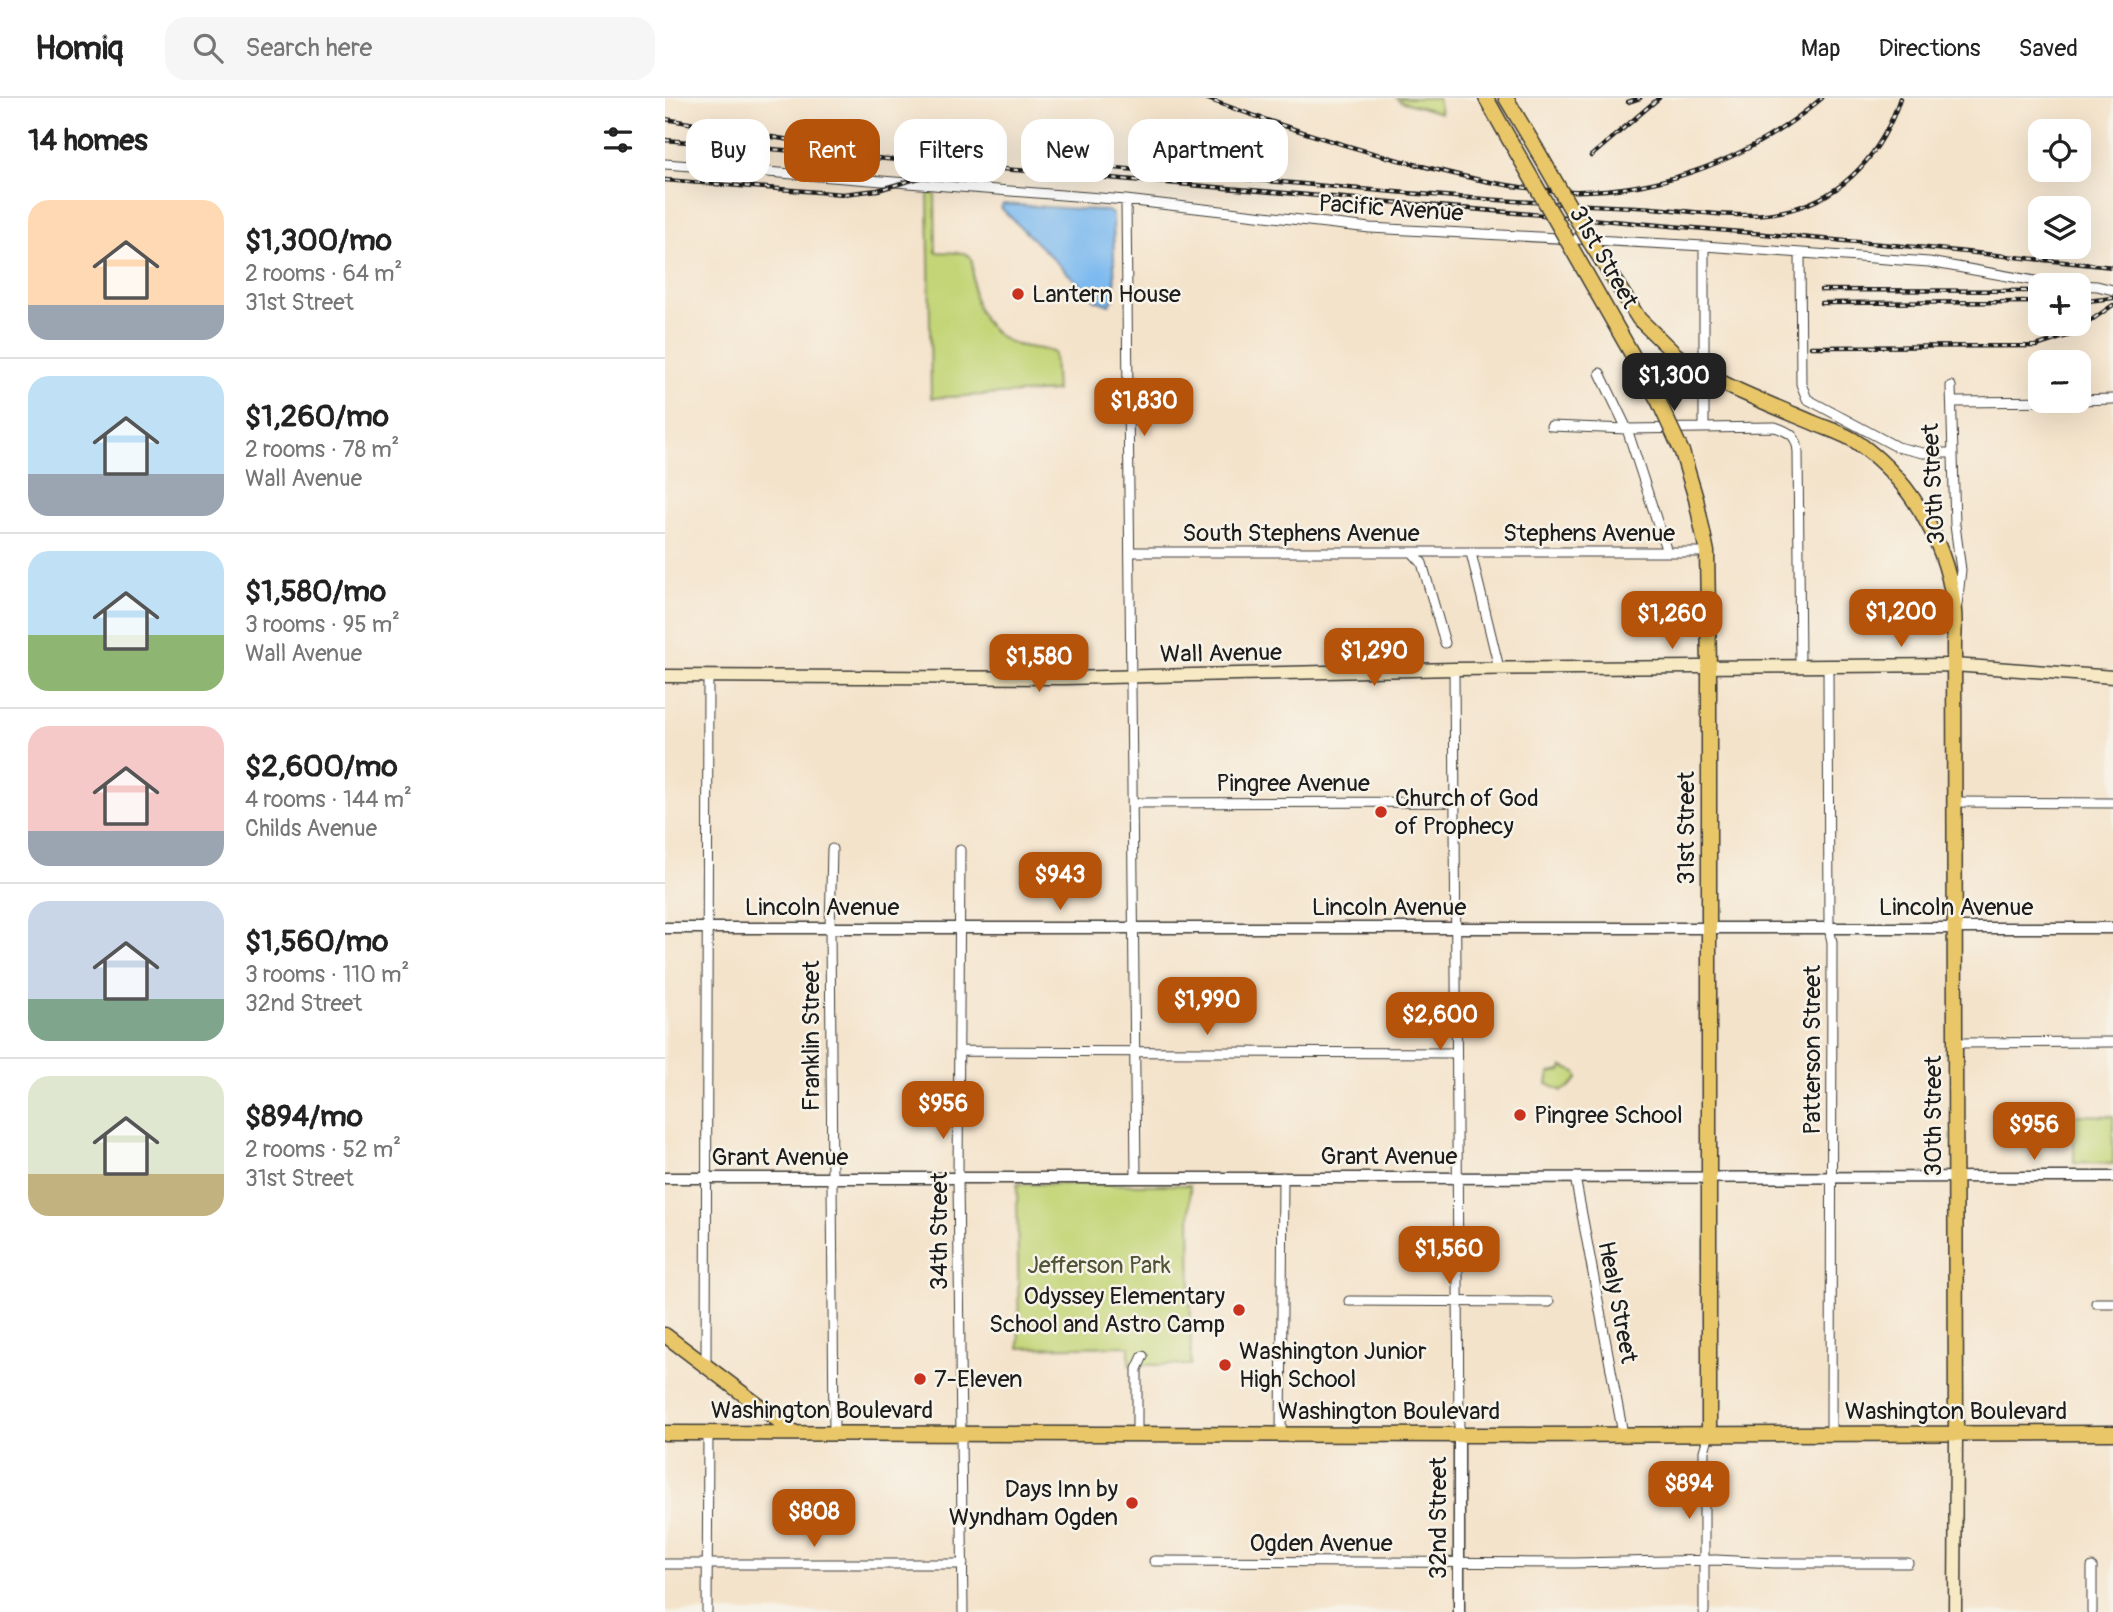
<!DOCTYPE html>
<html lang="en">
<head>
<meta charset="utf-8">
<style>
	:root { --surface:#fff; --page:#f6f6f6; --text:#222; --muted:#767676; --line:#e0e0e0; --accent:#b45309 }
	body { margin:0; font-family:Pangolin,sans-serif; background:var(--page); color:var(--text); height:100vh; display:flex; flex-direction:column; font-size:26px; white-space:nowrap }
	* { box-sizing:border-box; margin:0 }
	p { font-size:23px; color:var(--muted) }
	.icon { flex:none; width:38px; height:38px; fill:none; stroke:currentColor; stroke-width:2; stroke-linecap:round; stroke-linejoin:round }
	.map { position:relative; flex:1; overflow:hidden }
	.details { display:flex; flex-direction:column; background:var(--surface); width:665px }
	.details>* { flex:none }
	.top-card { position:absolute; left:21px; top:21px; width:665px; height:63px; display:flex; gap:14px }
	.controls { position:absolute; left:1363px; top:21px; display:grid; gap:14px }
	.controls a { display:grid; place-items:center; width:63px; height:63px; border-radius:14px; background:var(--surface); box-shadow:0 7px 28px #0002; font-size:35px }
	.price { position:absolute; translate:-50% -60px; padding:0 16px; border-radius:14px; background:var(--accent); color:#fff; font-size:23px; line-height:46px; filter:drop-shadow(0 2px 4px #0008) }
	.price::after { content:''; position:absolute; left:50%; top:42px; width:21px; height:16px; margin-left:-10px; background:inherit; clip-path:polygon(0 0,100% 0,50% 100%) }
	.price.active { background:#222; color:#fff }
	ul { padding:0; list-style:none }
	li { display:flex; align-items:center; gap:21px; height:175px; padding:0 28px }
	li+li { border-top:2px solid var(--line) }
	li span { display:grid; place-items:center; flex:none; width:196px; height:140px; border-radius:21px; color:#555 }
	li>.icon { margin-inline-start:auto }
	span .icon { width:84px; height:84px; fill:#fffc; stroke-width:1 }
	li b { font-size:30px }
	h2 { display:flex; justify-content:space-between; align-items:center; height:84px; padding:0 28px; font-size:30px }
	.chip { padding:0 24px; border-radius:21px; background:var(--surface); box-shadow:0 7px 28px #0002; font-size:24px; line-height:63px }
	.chip.active { background:var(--accent); color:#fff }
	header { display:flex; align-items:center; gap:42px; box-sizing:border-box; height:98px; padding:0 35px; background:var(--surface); border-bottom:2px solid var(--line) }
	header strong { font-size:33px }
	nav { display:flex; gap:38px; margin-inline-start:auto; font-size:24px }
	.search { width:490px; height:63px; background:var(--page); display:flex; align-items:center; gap:18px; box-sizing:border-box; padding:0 24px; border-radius:21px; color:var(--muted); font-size:26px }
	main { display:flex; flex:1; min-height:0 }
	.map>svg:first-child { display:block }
</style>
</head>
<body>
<header>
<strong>Homiq</strong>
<div class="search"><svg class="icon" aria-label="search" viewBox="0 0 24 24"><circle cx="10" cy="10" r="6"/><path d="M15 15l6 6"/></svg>Search here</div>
<nav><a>Map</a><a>Directions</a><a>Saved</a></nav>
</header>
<main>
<section class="details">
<h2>14 homes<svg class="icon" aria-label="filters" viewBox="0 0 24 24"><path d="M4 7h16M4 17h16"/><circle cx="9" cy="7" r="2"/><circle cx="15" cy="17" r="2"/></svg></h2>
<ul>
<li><span style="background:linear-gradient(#ffd9b3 75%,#9aa5b1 0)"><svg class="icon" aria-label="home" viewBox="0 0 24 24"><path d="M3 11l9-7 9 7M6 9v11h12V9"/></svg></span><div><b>$1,300/mo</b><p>2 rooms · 64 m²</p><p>31st Street</p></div></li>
<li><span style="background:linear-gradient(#bfe0f5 70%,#9aa5b1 0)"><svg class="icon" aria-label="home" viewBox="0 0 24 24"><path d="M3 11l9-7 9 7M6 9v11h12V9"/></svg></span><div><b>$1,260/mo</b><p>2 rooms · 78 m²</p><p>Wall Avenue</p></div></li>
<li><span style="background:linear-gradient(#bfe0f5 60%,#8fb573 0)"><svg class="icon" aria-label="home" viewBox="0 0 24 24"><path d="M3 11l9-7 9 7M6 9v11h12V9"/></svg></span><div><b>$1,580/mo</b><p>3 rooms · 95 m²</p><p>Wall Avenue</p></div></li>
<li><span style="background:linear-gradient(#f6c9c9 75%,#9aa5b1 0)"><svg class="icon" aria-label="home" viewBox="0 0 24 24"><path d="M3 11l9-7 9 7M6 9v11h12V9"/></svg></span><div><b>$2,600/mo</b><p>4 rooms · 144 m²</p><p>Childs Avenue</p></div></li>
<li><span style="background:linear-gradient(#c9d6e8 70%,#7fa58c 0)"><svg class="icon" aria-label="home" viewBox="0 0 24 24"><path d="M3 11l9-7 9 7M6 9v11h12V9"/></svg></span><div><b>$1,560/mo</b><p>3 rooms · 110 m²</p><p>32nd Street</p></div></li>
<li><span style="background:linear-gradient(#dfe7d0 70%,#c2b280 0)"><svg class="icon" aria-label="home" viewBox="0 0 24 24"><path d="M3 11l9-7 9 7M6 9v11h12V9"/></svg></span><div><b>$894/mo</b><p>2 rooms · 52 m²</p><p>31st Street</p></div></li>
</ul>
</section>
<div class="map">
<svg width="1448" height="1514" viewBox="0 0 1448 1514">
	<rect width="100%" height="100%" fill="#f7f3e8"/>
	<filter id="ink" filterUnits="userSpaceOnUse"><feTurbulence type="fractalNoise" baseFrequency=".0143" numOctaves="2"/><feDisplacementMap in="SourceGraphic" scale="14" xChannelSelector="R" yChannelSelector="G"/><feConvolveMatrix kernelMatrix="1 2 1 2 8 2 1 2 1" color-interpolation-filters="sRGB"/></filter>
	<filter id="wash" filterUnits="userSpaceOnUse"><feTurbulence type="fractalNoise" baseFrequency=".00686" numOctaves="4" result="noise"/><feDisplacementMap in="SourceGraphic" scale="28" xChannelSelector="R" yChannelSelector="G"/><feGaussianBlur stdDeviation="1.57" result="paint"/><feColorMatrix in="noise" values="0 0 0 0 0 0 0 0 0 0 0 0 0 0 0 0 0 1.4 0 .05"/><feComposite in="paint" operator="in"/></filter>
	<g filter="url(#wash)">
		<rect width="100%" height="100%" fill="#f4e3cb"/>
		<path fill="#c3d577" stroke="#70784a" stroke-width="2" d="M732,0H773L776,15L735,3Z
			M263,94L270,95L271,154L299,155L305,158C310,167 307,179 308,190C310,212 322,232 342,243C358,252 378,248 389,255L391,293L266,300Z
			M898,969L911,974L913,980L906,988L897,993L882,986L884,975L896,973Z
			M1409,1017L1448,1018V1066L1409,1065Z
			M352,1086L525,1087L526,1267H464V1248L354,1250Z"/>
		<path fill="#7cb9ef" stroke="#4c6a86" stroke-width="2" d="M338,106L443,113L448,117L450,199L444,207L430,202L336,110Z"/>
	</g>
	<g filter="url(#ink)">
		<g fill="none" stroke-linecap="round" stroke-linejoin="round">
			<defs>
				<path id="minor" d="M0,66L461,102L705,130L1039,148L1264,164L1387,186L1432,188L1448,192
					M461,102L471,1079
					M1039,148V330
					M1135,155L1136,286L1142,301L1232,349L1258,355H1287
					M935,275L962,331L1002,454
					M1286,288L1290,427L1296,472L1292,507
					M1414,302L1448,301
					M1287,304L1390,303
					M886,328L962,331L1110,329C1125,334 1132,338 1133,354L1135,569
					M465,454H1042
					M748,455L757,465L780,545
					M806,455L834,570
					M1163,569L1164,830L1167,844L1166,1336
					M789,571L794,1336
					M1290,704L1448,705
					M468,705L789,704
					M167,751L165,830L169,1335
					M295,752L293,1079L298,1514
					M1291,945L1448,944
					M294,953L790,955
					M910,1079L958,1336
					M684,1203L884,1204
					M1431,1205H1448
					M41,1269L43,578
					M472,1335V1271L478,1258
					M616,1336L618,1079
					M489,1463L908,1465L1051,1462L1109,1465H1243
					M0,1466H298
					M1427,1469V1514
					M42,1514L43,1335
					M1039,1514V1353L1044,1336"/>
				<path id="tertiary" d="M0,830H1448
					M0,1080C483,1079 965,1081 1448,1079
					M794,1336V1514"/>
				<path id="secondary" d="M0,578L399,580L789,571L1289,567L1448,579
					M1290,1514L1291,1336"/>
				<path id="primary" d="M821,0L844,41
					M841,0L872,52
					M902,142L993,302
					M925,144L974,221L1011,257
					M1070,291C1096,303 1123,314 1149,325C1163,331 1181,336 1193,345C1255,389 1295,468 1289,544L1291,1336
					M1017,354L1031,401L1042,454L1044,570V1336
					M0,1237L130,1335
					M0,1335L820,1337L1448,1335"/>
			</defs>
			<use href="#minor" stroke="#3c3a36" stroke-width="11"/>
			<use href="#tertiary" stroke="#3c3a36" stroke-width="13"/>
			<use href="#secondary" stroke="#3c3a36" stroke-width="15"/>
			<use href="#primary" stroke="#3c3a36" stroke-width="17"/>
			<use href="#minor" stroke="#fff" stroke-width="9"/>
			<use href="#tertiary" stroke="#fff" stroke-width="10"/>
			<use href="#secondary" stroke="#f6e9c3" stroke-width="12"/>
			<use href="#primary" stroke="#e9c769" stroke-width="14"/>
			<defs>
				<path id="rail" d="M540,0C610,26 680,49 753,67C796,78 839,89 883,92C983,100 1081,65 1157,0
					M963,4L975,0
					M0,21L137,44
					M0,42L1262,150L1448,169
					M926,58L994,0
					M409,67C597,80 783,103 971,109C1020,111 1076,124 1124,112C1181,98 1218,53 1235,0
					M0,82L178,96L213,92L271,75L287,73
					M1156,192L1376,193
					M1414,204L1448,200
					M1156,205L1376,204
					M1146,249L1371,248L1405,237L1448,207"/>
			</defs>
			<use href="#rail" stroke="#1c1c1c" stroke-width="4.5"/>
			<use href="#rail" stroke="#f7f3e8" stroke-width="2" stroke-dasharray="5" stroke-linecap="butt"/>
			<defs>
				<path id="primary-bridge" d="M844,41L902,142
					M872,52L925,144
					M1011,257L1041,277L1070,291
					M993,302L1017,354"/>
			</defs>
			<use href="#primary-bridge" stroke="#3c3a36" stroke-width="17" stroke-linecap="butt"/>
			<use href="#primary-bridge" stroke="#e9c769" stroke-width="14"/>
		</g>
	</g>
	<g fill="#c8321e" stroke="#f7f3e8" stroke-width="2.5">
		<circle cx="353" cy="196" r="7"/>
		<circle cx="716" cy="714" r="7"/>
		<circle cx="855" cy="1017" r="7"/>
		<circle cx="574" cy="1212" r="7"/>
		<circle cx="560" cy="1267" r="7"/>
		<circle cx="255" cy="1281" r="7"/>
		<circle cx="467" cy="1405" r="7"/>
	</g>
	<g text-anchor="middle" stroke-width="5" stroke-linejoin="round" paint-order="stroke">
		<g font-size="24" fill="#1c1c1c" stroke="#f7f3e8">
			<text transform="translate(726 110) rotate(4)" y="8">Pacific Avenue</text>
			<text transform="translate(939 159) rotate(60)" y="8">31st Street</text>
			<text transform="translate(1268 386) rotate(-93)" y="8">30th Street</text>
			<text x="636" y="443">South Stephens Avenue</text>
			<text x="924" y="443">Stephens Avenue</text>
			<text transform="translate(556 555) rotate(-1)" y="8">Wall Avenue</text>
			<text x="628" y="693">Pingree Avenue</text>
			<text transform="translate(1021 730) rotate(-90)" y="8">31st Street</text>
			<text x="157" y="817">Lincoln Avenue</text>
			<text x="724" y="817">Lincoln Avenue</text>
			<text x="1291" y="817">Lincoln Avenue</text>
			<text transform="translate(146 938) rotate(-90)" y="8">Franklin Street</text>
			<text transform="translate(1147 952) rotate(-90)" y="8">Patterson Street</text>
			<text transform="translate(1268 1018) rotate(-90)" y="8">30th Street</text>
			<text x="724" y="1066">Grant Avenue</text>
			<text x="115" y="1067">Grant Avenue</text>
			<text transform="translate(274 1133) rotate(-90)" y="8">34th Street</text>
			<text transform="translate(953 1204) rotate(79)" y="8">Healy Street</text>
			<text x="157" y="1320">Washington Boulevard</text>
			<text x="724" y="1321">Washington Boulevard</text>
			<text x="1291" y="1321">Washington Boulevard</text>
			<text transform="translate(773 1420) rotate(-90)" y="8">32nd Street</text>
			<text x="656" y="1453">Ogden Avenue</text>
		</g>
		<g font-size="24" fill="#1c1c1c" stroke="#f7f3e8" text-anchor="start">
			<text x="367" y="204">Lantern House</text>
			<text x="730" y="708">Church of God<tspan x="730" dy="28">of Prophecy</tspan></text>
			<text x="869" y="1025">Pingree School</text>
			<text x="560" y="1206" text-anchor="end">Odyssey Elementary<tspan x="560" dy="28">School and Astro Camp</tspan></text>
			<text x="574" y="1261">Washington Junior<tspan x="574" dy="28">High School</tspan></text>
			<text x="269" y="1289">7-Eleven</text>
			<text x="453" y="1399" text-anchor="end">Days Inn by<tspan x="453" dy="28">Wyndham Ogden</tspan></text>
		</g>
		<g font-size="24" fill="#4e5437" stroke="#f7f3e8">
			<text x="434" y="1175">Jefferson Park</text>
		</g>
	</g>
</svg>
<div class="controls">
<a><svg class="icon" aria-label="locate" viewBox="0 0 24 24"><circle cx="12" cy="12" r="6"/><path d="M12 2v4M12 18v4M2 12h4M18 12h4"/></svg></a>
<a><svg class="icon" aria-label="layers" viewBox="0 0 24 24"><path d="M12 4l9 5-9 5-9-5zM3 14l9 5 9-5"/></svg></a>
<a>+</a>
<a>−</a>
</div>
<b class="price active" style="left:1009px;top:315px">$1,300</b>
<b class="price" style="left:479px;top:340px">$1,830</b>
<b class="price" style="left:1236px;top:551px">$1,200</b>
<b class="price" style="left:1007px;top:553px">$1,260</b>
<b class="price" style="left:709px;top:590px">$1,290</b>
<b class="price" style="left:374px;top:596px">$1,580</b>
<b class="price" style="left:395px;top:814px">$943</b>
<b class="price" style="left:542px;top:939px">$1,990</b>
<b class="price" style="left:775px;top:954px">$2,600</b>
<b class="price" style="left:278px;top:1043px">$956</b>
<b class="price" style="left:1369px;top:1064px">$956</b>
<b class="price" style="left:784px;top:1188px">$1,560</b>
<b class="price" style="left:1024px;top:1423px">$894</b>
<b class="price" style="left:149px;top:1451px">$808</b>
<div class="top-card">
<a class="chip">Buy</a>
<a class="chip active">Rent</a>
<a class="chip">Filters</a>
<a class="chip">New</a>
<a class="chip">Apartment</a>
</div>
</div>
</main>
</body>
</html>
